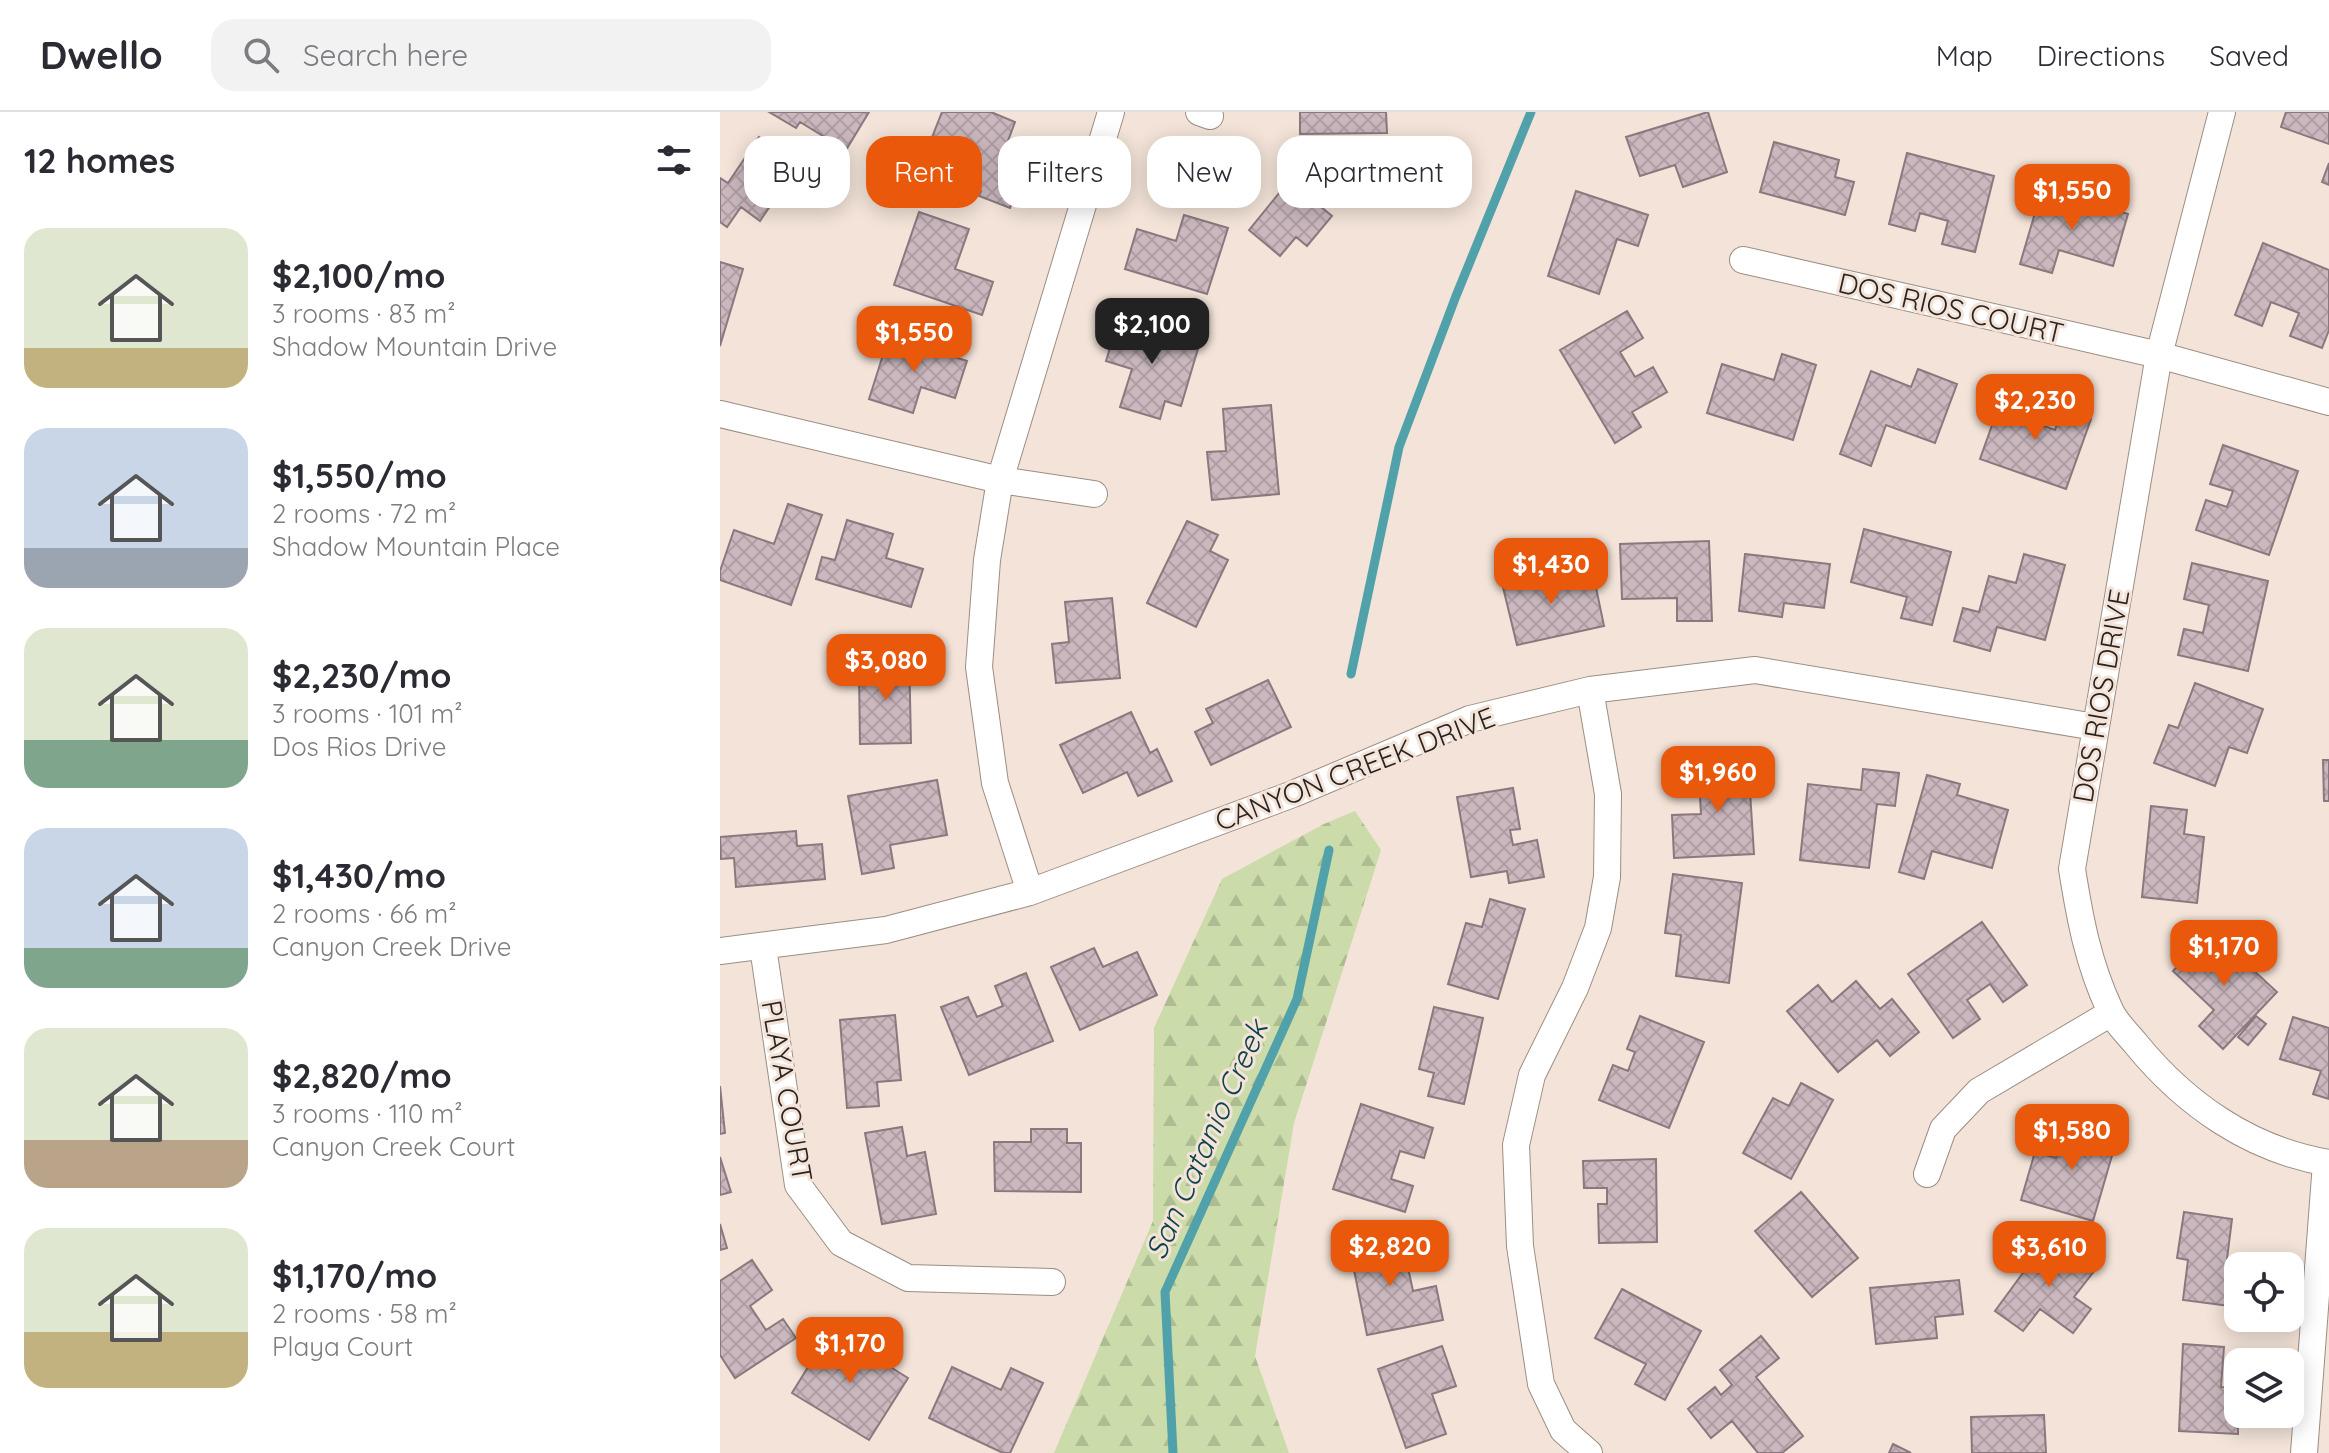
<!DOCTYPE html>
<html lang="en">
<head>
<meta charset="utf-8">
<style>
	:root { --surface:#fff; --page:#f2f2f3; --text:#2b2b33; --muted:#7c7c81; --line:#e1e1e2; --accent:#ea580c }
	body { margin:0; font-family:Quicksand,sans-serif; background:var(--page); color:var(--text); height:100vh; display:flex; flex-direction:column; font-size:30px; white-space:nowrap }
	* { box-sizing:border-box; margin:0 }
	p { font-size:26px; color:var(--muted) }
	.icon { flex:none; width:44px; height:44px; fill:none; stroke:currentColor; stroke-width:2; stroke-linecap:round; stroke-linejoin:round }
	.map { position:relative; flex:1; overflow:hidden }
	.panel { display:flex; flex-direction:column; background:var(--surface); width:720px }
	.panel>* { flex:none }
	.top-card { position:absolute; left:24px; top:24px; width:760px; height:72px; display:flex; gap:16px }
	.buttons { position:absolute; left:1504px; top:1140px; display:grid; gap:16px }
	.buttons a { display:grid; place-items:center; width:80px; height:80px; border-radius:16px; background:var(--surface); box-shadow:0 4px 20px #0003; font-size:40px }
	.price { position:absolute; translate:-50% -68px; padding:0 18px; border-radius:16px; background:var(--accent); color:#fff; font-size:26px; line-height:52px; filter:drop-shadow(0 2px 4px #0008) }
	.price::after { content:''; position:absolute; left:50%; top:48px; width:24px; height:18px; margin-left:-12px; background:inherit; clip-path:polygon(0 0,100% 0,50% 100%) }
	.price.active { background:#222; color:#fff }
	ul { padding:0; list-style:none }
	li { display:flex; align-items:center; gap:24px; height:200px; padding:0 24px }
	li span { display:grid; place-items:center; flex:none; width:224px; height:160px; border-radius:24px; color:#555 }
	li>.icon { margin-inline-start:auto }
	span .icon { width:96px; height:96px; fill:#fffc; stroke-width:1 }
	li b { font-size:34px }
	h2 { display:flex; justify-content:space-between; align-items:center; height:96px; padding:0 24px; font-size:34px }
	.tag { padding:0 28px; border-radius:24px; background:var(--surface); box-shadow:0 4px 20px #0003; font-size:28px; line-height:72px }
	.tag.active { background:var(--accent); color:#fff }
	header { display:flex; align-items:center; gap:48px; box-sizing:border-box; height:112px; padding:0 40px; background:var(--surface); border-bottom:2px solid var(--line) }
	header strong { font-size:38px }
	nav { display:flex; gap:44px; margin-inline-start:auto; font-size:28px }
	.search { width:560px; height:72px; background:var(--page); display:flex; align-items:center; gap:20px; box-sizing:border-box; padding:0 28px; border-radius:24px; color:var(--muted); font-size:30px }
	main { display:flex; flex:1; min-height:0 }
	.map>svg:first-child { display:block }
</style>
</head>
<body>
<header>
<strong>Dwello</strong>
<div class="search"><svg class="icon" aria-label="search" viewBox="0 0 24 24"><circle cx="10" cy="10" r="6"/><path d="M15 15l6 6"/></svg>Search here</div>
<nav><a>Map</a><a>Directions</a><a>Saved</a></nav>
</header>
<main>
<section class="panel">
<h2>12 homes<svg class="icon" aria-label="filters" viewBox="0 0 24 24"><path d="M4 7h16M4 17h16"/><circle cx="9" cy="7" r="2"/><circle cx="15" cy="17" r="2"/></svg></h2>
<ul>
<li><span style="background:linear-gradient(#dfe7d0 75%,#c2b280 0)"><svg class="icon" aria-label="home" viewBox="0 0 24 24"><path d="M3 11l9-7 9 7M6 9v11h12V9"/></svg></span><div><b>$2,100/mo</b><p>3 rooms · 83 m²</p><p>Shadow Mountain Drive</p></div></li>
<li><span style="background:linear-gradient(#c9d6e8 75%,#9aa5b1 0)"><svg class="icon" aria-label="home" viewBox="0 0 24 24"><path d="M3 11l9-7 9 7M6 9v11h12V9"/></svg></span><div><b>$1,550/mo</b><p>2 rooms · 72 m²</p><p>Shadow Mountain Place</p></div></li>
<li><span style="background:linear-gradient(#dfe7d0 70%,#7fa58c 0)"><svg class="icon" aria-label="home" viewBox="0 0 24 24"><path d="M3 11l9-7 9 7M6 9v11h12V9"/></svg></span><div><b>$2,230/mo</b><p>3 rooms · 101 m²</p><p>Dos Rios Drive</p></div></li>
<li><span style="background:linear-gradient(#c9d6e8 75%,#7fa58c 0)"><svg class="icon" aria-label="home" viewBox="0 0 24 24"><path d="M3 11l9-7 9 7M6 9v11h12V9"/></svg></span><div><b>$1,430/mo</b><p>2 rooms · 66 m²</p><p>Canyon Creek Drive</p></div></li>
<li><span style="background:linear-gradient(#dfe7d0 70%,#b9a48a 0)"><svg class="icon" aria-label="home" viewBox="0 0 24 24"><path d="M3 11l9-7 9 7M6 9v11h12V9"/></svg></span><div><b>$2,820/mo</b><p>3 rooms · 110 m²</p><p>Canyon Creek Court</p></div></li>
<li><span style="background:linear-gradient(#dfe7d0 65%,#c2b280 0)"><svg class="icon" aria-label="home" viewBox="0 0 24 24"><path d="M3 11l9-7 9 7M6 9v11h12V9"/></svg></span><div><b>$1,170/mo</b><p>2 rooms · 58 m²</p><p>Playa Court</p></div></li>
</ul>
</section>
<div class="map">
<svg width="1609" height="1341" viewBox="0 0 1609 1341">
	<defs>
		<pattern id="forest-firs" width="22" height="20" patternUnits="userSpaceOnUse" patternTransform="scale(2)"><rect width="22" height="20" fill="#cbdba9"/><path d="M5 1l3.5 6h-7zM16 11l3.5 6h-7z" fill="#aebc91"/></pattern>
		<pattern id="building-cross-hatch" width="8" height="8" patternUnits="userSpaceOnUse" patternTransform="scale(2)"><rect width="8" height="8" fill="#cab8be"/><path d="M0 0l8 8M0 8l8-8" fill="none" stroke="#ae9ea3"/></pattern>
	</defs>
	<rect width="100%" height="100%" fill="#f3e3d8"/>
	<path fill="url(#forest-firs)" d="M635,699L661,738L574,1011L535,1244L569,1341H334L433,1109L434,916L502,767L604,712Z"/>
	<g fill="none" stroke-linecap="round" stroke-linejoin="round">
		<path stroke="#50a1a9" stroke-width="9" d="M631,562L679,335L736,184L811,0
			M453,1341L445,1180L577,887L609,738"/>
	</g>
	<path fill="url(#building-cross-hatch)" stroke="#8a787e" stroke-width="2" d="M49,0H149L126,38L80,10L76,16Z
		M222,0H271L295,10L280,50L304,59L290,96L259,84L261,79L200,56Z
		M580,0H666L667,21L580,22Z
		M988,0L1007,60L963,75L955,53L920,64L906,25Z
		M1566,0H1609V32L1561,15Z
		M39,25L79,52L40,109L21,95L7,115L0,110V66L8,71Z
		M1054,30L1119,48L1115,65L1134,70L1125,103L1040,80Z
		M1187,41L1274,64L1255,140L1222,132L1228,109L1200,101L1195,119L1169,112Z
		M586,48L612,70L595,90L612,104L587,134L576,125L560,144L529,118Z
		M1609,51V73L1602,70Z
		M1322,77L1408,102L1393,154L1339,138L1332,161L1300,152Z
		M856,79L928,103L918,134L897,127L879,182L828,164Z
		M199,100L249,117L235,157L273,170L262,203L174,173Z
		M464,103L508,116L487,182L405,157L417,117L456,129Z
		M1543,131L1609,158V218L1602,236L1570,224L1579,201L1551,190L1542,214L1515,203Z
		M0,150L23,157L0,234Z
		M907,199L923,226L900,240L915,265L933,255L947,280L912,300L921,315L895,331L840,238Z
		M399,206L480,230L461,294L445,289L440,307L400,295L412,257L386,249Z
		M169,224L247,249L235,286L201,275L193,301L149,287Z
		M1062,242L1096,253L1073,328L987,301L1002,252L1054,268Z
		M1198,257L1237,272L1215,331L1166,313L1151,354L1120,342L1151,259L1191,275Z
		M1285,277L1315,287L1307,308L1335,318L1342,297L1371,307L1346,377L1260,347Z
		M551,293L559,382L492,388L487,340L506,339L503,297Z
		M1503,333L1578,359L1549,443L1476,418L1486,388L1507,395L1513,379L1490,372Z
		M68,392L102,403L71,493L0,468V459L14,418L54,432Z
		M127,408L173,422L166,446L203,457L191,495L96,467L102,445L115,448Z
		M467,409L498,423L490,439L508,448L476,515L427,491Z
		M1144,417L1231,440L1212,513L1181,506L1187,485L1131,470Z
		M989,429L992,509H957V486L902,487L900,432Z
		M1025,442L1110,452L1104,496L1064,491L1062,505L1019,499Z
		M1304,442L1345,453L1325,528L1277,515L1270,539L1234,529L1243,496L1259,500L1269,464L1296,471Z
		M1472,451L1548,469L1528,559L1458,543L1464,517L1483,521L1489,493L1464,487Z
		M831,456L833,465L847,462L849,471L874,466L884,514L797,533L781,467Z
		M392,486L400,566L336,571L332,532L349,530L345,490Z
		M162,540H189L191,631L140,632L139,562L162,561Z
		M548,568L571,615L491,653L475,620L493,611L486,597Z
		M1475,571L1543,597L1527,641L1509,635L1495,674L1434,651L1449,613L1458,616Z
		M411,600L430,641L437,637L452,669L418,684L407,660L363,681L340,633Z
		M1028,648L1034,742L954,746L952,703L981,702L978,650Z
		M1603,648H1609V689H1604Z
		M1143,657L1179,661L1175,694L1157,692L1149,756L1080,748L1088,672L1141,678Z
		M1207,663L1240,672L1237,683L1288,698L1272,756L1212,739L1204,767L1179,760Z
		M217,668L227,723L170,733L174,756L142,762L128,684Z
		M793,676L800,717L790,718L793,733L817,728L824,765L789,771L787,759L751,765L737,685Z
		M1431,694L1467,698L1464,722L1484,725L1477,791L1422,785Z
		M76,719L77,734L102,732L105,767L16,775L14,746L1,747L0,725Z
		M953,762L1022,771L1009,871L956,864L961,823L945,821Z
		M770,787L805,797L778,887L728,872L746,811L762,815Z
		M1262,810L1307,873L1283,890L1270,872L1247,888L1260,907L1233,926L1188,862Z
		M1491,819L1557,880L1503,937L1479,914L1494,898L1453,859Z
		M374,836L383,855L417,840L437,883L360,918L331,855Z
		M306,861L333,929L249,963L221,895L248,885L257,905L283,894L275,874Z
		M1136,869L1160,897L1172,887L1199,920L1170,944L1157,928L1118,960L1067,899L1098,873L1112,890Z
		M714,895L763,906L744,992L708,984L714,961L699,957Z
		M175,903L181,968L157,970L159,994L127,996L120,908Z
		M920,904L984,930L949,1016L879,988L893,953L908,959L915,940L907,937Z
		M1536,904L1546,912L1528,933L1518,925Z
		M1573,905L1609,916V987L1593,982L1601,959L1560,947Z
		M1081,971L1113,988L1071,1067L1023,1041L1053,986L1069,994Z
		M0,974L5,1021L0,1022Z
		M641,992L713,1016L704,1046L680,1039L671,1067L693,1074L685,1100L613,1077Z
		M1347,1008L1398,1023L1373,1109L1301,1088L1315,1040L1336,1046Z
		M182,1015L187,1044L205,1040L216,1102L162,1112L145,1021Z
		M311,1017H347V1031H361V1080L275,1079L274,1030H311Z
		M0,1045L11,1080L0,1083Z
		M936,1047L937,1130L879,1131L878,1092H887V1076H864L863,1049Z
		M1081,1080L1138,1146L1092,1185L1035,1119Z
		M1464,1100L1512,1107L1507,1147L1535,1151L1534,1154H1518V1195L1463,1188L1468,1148L1457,1146Z
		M0,1112L7,1136L0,1138Z
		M681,1123L693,1179L716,1174L723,1208L647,1223L629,1133Z
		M1330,1124L1375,1158L1354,1185L1371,1197L1353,1221L1320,1197L1303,1219L1275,1199Z
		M32,1148L52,1178L30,1194L46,1218L63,1207L76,1226L15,1266L0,1243V1169Z
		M1239,1168L1243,1202L1215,1205L1217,1226L1156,1232L1150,1176Z
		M902,1177L981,1219L945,1288L915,1272L926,1252L875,1226Z
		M111,1218L188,1266L149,1328L72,1281Z
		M1041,1224L1059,1246L1036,1265L1083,1324L1062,1341H1038L1012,1309L991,1326L968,1297L995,1275L1001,1283L1012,1273L1000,1258Z
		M1463,1232L1504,1235L1501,1275L1518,1276V1322L1459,1319Z
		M722,1234L736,1274L712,1282L726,1322L686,1336L658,1257Z
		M232,1255L281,1278L291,1256L323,1271L290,1341H283L209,1306Z
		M1324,1303L1326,1341H1252L1251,1305Z
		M1173,1332L1191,1341H1169Z"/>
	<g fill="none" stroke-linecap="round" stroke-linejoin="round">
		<defs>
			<path id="street" d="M479,0L490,4
				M1502,0L1439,243L1352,757C1360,807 1368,851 1390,898C1395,910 1407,921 1416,932C1465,992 1530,1038 1609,1051
				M1023,148L1439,243L1609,290
				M0,302L280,368L374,382
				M310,780L275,671L259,555L267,448L280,368L391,0
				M43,835L78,1073L121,1131L188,1166L332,1170
				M0,839L166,818L310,780L573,682L750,607L870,578L1035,558L1375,615
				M1207,1062L1223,1017L1259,979L1391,901
				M869,1341L843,1318L821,1272L800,1134L796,1033L812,963L855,876L878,816L887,765L888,682L870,578
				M1584,1341L1606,1051"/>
		</defs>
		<use href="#street" stroke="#9c8e84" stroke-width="28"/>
		<use href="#street" stroke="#fff" stroke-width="26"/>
	</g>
	<g text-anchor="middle" stroke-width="6" stroke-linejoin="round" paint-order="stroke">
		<g font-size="28" fill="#292420" stroke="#f3e3d8">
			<text transform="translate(1231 196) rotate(13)" y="10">DOS RIOS COURT</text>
			<text transform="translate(1381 584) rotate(-80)" y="10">DOS RIOS DRIVE</text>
			<text transform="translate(635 657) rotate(-21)" y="10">CANYON CREEK DRIVE</text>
			<text transform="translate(67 979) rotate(80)" y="10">PLAYA COURT</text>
		</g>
		<g font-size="30" font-style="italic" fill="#0c4449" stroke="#f3e3d8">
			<text transform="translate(487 1028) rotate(-66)" y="10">San Catanio Creek</text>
		</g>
	</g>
</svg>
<div class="buttons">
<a><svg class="icon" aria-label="locate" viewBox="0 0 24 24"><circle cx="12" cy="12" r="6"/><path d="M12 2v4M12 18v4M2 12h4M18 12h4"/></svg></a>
<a><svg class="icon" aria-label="layers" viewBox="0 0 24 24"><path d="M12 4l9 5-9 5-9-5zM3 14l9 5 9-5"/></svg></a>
</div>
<b class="price" style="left:1352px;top:120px">$1,550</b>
<b class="price active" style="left:432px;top:254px">$2,100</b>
<b class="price" style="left:194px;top:262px">$1,550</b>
<b class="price" style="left:1315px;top:330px">$2,230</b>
<b class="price" style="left:831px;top:494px">$1,430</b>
<b class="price" style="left:166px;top:590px">$3,080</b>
<b class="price" style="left:998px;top:702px">$1,960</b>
<b class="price" style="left:1504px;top:876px">$1,170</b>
<b class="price" style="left:1352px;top:1060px">$1,580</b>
<b class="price" style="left:670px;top:1176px">$2,820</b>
<b class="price" style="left:1329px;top:1177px">$3,610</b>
<b class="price" style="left:130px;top:1273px">$1,170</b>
<div class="top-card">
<a class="tag">Buy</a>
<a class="tag active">Rent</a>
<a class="tag">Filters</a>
<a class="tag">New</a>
<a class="tag">Apartment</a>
</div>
</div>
</main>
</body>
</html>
